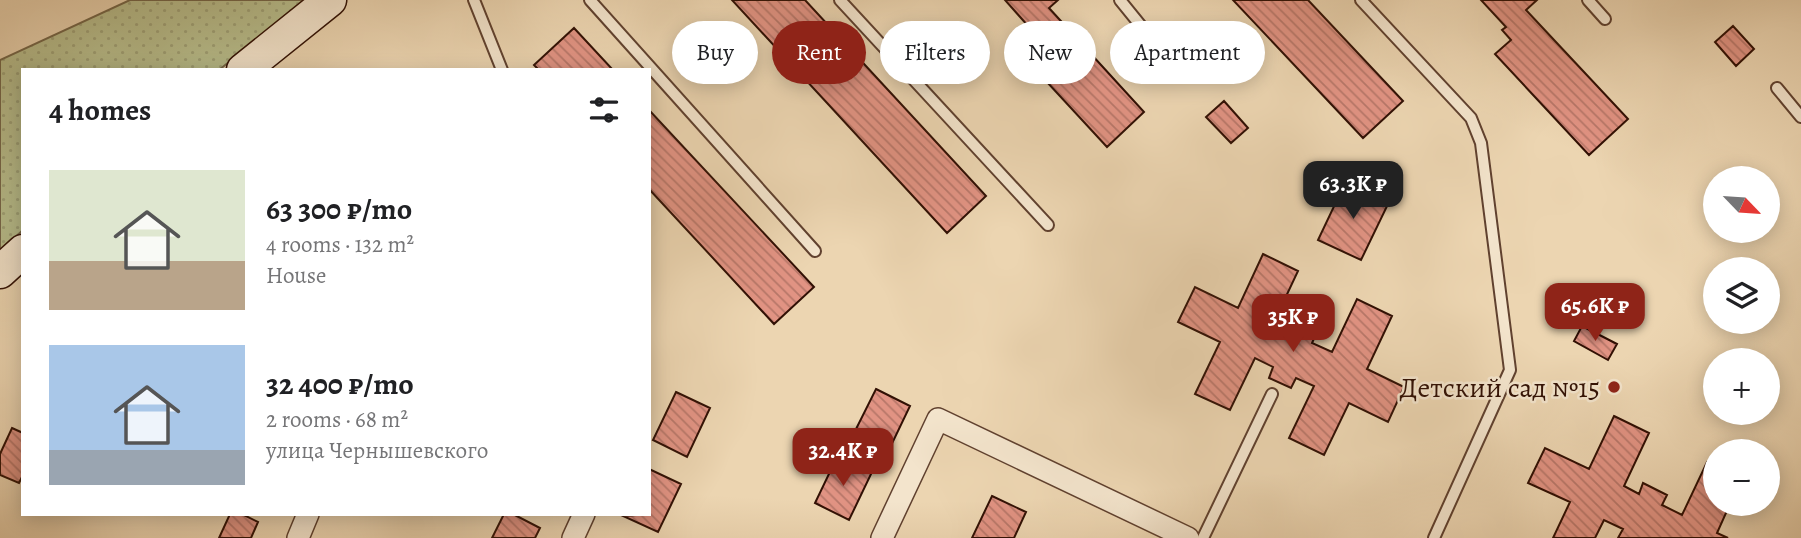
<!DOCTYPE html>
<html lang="en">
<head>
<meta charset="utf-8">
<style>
	:root { --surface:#fff; --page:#f2f2f2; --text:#202124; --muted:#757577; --accent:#8f2418 }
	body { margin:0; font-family:Alegreya,serif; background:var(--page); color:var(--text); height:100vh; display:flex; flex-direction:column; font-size:26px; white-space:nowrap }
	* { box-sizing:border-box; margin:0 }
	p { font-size:23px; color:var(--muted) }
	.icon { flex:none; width:38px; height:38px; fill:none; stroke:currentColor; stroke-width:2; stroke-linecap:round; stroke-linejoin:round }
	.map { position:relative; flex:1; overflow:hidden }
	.side { position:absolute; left:21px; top:68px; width:630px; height:448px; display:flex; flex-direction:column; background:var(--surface); border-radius:0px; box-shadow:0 4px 18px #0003 }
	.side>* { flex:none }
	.guide { position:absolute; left:672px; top:21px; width:665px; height:63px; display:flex; gap:14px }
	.needle { width:46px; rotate:115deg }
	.buttons { position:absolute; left:1703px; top:166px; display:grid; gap:14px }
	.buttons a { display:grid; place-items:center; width:77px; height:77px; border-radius:50%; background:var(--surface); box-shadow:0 4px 18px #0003; font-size:35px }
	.price { position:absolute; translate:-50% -60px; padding:0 16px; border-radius:14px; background:var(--accent); color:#fff; font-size:23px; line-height:46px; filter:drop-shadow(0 2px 4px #0008) }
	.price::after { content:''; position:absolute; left:50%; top:42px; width:21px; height:16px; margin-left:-10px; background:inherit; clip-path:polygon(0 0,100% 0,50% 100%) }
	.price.active { background:#222; color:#fff }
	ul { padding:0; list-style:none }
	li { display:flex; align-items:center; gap:21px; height:175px; padding:0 28px }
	li span { display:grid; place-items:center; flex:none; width:196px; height:140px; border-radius:0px; color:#555 }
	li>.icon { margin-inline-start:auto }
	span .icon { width:84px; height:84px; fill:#fffc; stroke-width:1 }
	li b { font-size:30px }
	h2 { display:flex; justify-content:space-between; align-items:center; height:84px; padding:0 28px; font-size:30px }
	.tag { padding:0 24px; border-radius:32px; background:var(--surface); box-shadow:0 4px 18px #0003; font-size:24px; line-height:63px }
	.tag.active { background:var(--accent); color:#fff }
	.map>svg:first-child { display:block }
</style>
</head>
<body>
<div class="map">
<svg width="1801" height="538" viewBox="0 0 1801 538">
	<defs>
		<pattern id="grass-dots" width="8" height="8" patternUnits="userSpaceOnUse" patternTransform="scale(1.75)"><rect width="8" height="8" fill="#b7bd8c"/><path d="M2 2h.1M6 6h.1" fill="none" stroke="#9ea177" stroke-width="1.8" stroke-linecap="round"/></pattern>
		<pattern id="building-back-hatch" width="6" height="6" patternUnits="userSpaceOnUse" patternTransform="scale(1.75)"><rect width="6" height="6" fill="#e19383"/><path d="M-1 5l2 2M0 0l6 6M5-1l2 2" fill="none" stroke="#b77769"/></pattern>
	</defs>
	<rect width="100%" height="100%" fill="#ecd5b1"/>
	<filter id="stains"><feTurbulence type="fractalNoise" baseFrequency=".00286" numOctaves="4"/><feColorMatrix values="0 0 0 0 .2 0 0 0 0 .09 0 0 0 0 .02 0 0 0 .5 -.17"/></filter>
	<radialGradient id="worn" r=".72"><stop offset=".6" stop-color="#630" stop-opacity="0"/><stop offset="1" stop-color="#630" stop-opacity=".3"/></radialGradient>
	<path fill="url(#grass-dots)" stroke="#746648" stroke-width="2" d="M130,0H306L219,70H23V230L0,251V60Z"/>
	<path fill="url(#building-back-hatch)" stroke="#311004" stroke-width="2" d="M732,0H805L986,196L947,233Z
		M1005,0H1058L1049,8L1144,112L1107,147L1011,43L1029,27Z
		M1233,0H1308L1403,101L1363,138Z
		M1481,0H1537L1526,10L1628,119L1589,155L1495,54L1511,40L1502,30L1506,27Z
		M1733,26L1754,49L1736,66L1715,42Z
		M574,28L613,70H539L534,65Z
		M1224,101L1248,128L1231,143L1206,117Z
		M649,110L814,287L774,324L649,189Z
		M1346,181L1389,202L1361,260L1318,240Z
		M1263,254L1298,271L1273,324L1289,332L1294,321L1317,332L1312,343L1332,352L1357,299L1392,316L1367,369L1404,387L1388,422L1349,403L1324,455L1289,438L1314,386L1296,378L1291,388L1269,378L1273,367L1255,358L1230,410L1195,394L1220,342L1178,322L1195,287L1238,308Z
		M1582,326L1617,344L1608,360L1574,341Z
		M876,389L910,406L887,454L852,437Z
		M676,392L710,408L687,457L653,440Z
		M1614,416L1649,433L1624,486L1639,494L1643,483L1667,495L1662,505L1682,515L1707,462L1715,466V504H1730L1717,533L1728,538H1618L1623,529L1604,520L1595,538H1553L1570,502L1528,483L1545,448L1589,469Z
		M12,428L23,433V475L19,483L0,475V454Z
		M838,455L872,472L849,520L815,503Z
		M649,469L681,484L658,532L623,516L649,514Z
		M992,496L1026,512L1014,538H972Z
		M230,514H242L258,522L251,538H219Z
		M504,514H513L540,528L535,538H492Z"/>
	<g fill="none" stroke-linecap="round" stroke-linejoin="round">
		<defs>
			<path id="lane" d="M474,0L502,70
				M590,0L815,251
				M840,0L1048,225
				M1120,0L1180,74
				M1361,0L1471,118L1481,143L1510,370L1434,538
				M1588,0L1605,19
				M1777,88L1801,117
				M1203,538L1272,394"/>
			<path id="street" d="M298,538L308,514
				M573,538L584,514
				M882,538L938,419L1188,538"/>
			<path id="secondary" d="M243,70L330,0
				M0,272L23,251"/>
		</defs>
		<use href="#lane" stroke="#60412f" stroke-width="14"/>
		<use href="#street" stroke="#60412f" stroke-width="24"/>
		<use href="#secondary" stroke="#311004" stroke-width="35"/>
		<use href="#lane" stroke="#f3e4cc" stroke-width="10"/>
		<use href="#street" stroke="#f3e4cc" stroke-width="21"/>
		<use href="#secondary" stroke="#f3e4cc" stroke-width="32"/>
	</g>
	<circle fill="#8f2418" stroke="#f3e4cc" stroke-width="2.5" cx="1614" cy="387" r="7"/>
	<g text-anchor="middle" stroke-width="5" stroke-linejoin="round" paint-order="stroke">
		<g font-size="28" fill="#311004" stroke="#f3e4cc" text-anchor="end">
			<text x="1600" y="397">Детский сад №15</text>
		</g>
	</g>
	<rect width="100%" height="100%" filter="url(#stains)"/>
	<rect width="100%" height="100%" fill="url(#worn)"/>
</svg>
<div class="buttons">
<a><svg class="needle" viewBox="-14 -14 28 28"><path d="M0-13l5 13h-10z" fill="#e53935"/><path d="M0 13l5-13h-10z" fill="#757577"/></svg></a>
<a><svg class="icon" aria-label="layers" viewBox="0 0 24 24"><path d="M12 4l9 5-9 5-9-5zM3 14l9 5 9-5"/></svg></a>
<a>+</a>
<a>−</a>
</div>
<b class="price active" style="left:1353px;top:221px">63.3K ₽</b>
<b class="price" style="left:1595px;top:343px">65.6K ₽</b>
<b class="price" style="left:1293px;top:354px">35K ₽</b>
<b class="price" style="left:843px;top:488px">32.4K ₽</b>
<div class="guide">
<a class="tag">Buy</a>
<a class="tag active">Rent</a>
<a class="tag">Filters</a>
<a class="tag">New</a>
<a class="tag">Apartment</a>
</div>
<section class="side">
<h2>4 homes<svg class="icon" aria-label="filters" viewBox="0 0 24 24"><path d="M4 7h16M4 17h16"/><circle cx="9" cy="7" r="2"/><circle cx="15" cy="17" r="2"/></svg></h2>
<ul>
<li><span style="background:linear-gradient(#dfe7d0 65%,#b9a48a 0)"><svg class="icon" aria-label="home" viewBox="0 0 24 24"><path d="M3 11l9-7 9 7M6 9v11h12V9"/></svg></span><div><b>63 300 ₽/mo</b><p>4 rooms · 132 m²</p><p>House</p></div></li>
<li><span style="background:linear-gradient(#a9c7e8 75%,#9aa5b1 0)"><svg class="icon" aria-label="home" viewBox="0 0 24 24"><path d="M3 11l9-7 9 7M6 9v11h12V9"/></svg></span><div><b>32 400 ₽/mo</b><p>2 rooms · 68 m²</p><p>улица Чернышевского</p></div></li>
</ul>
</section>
</div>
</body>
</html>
